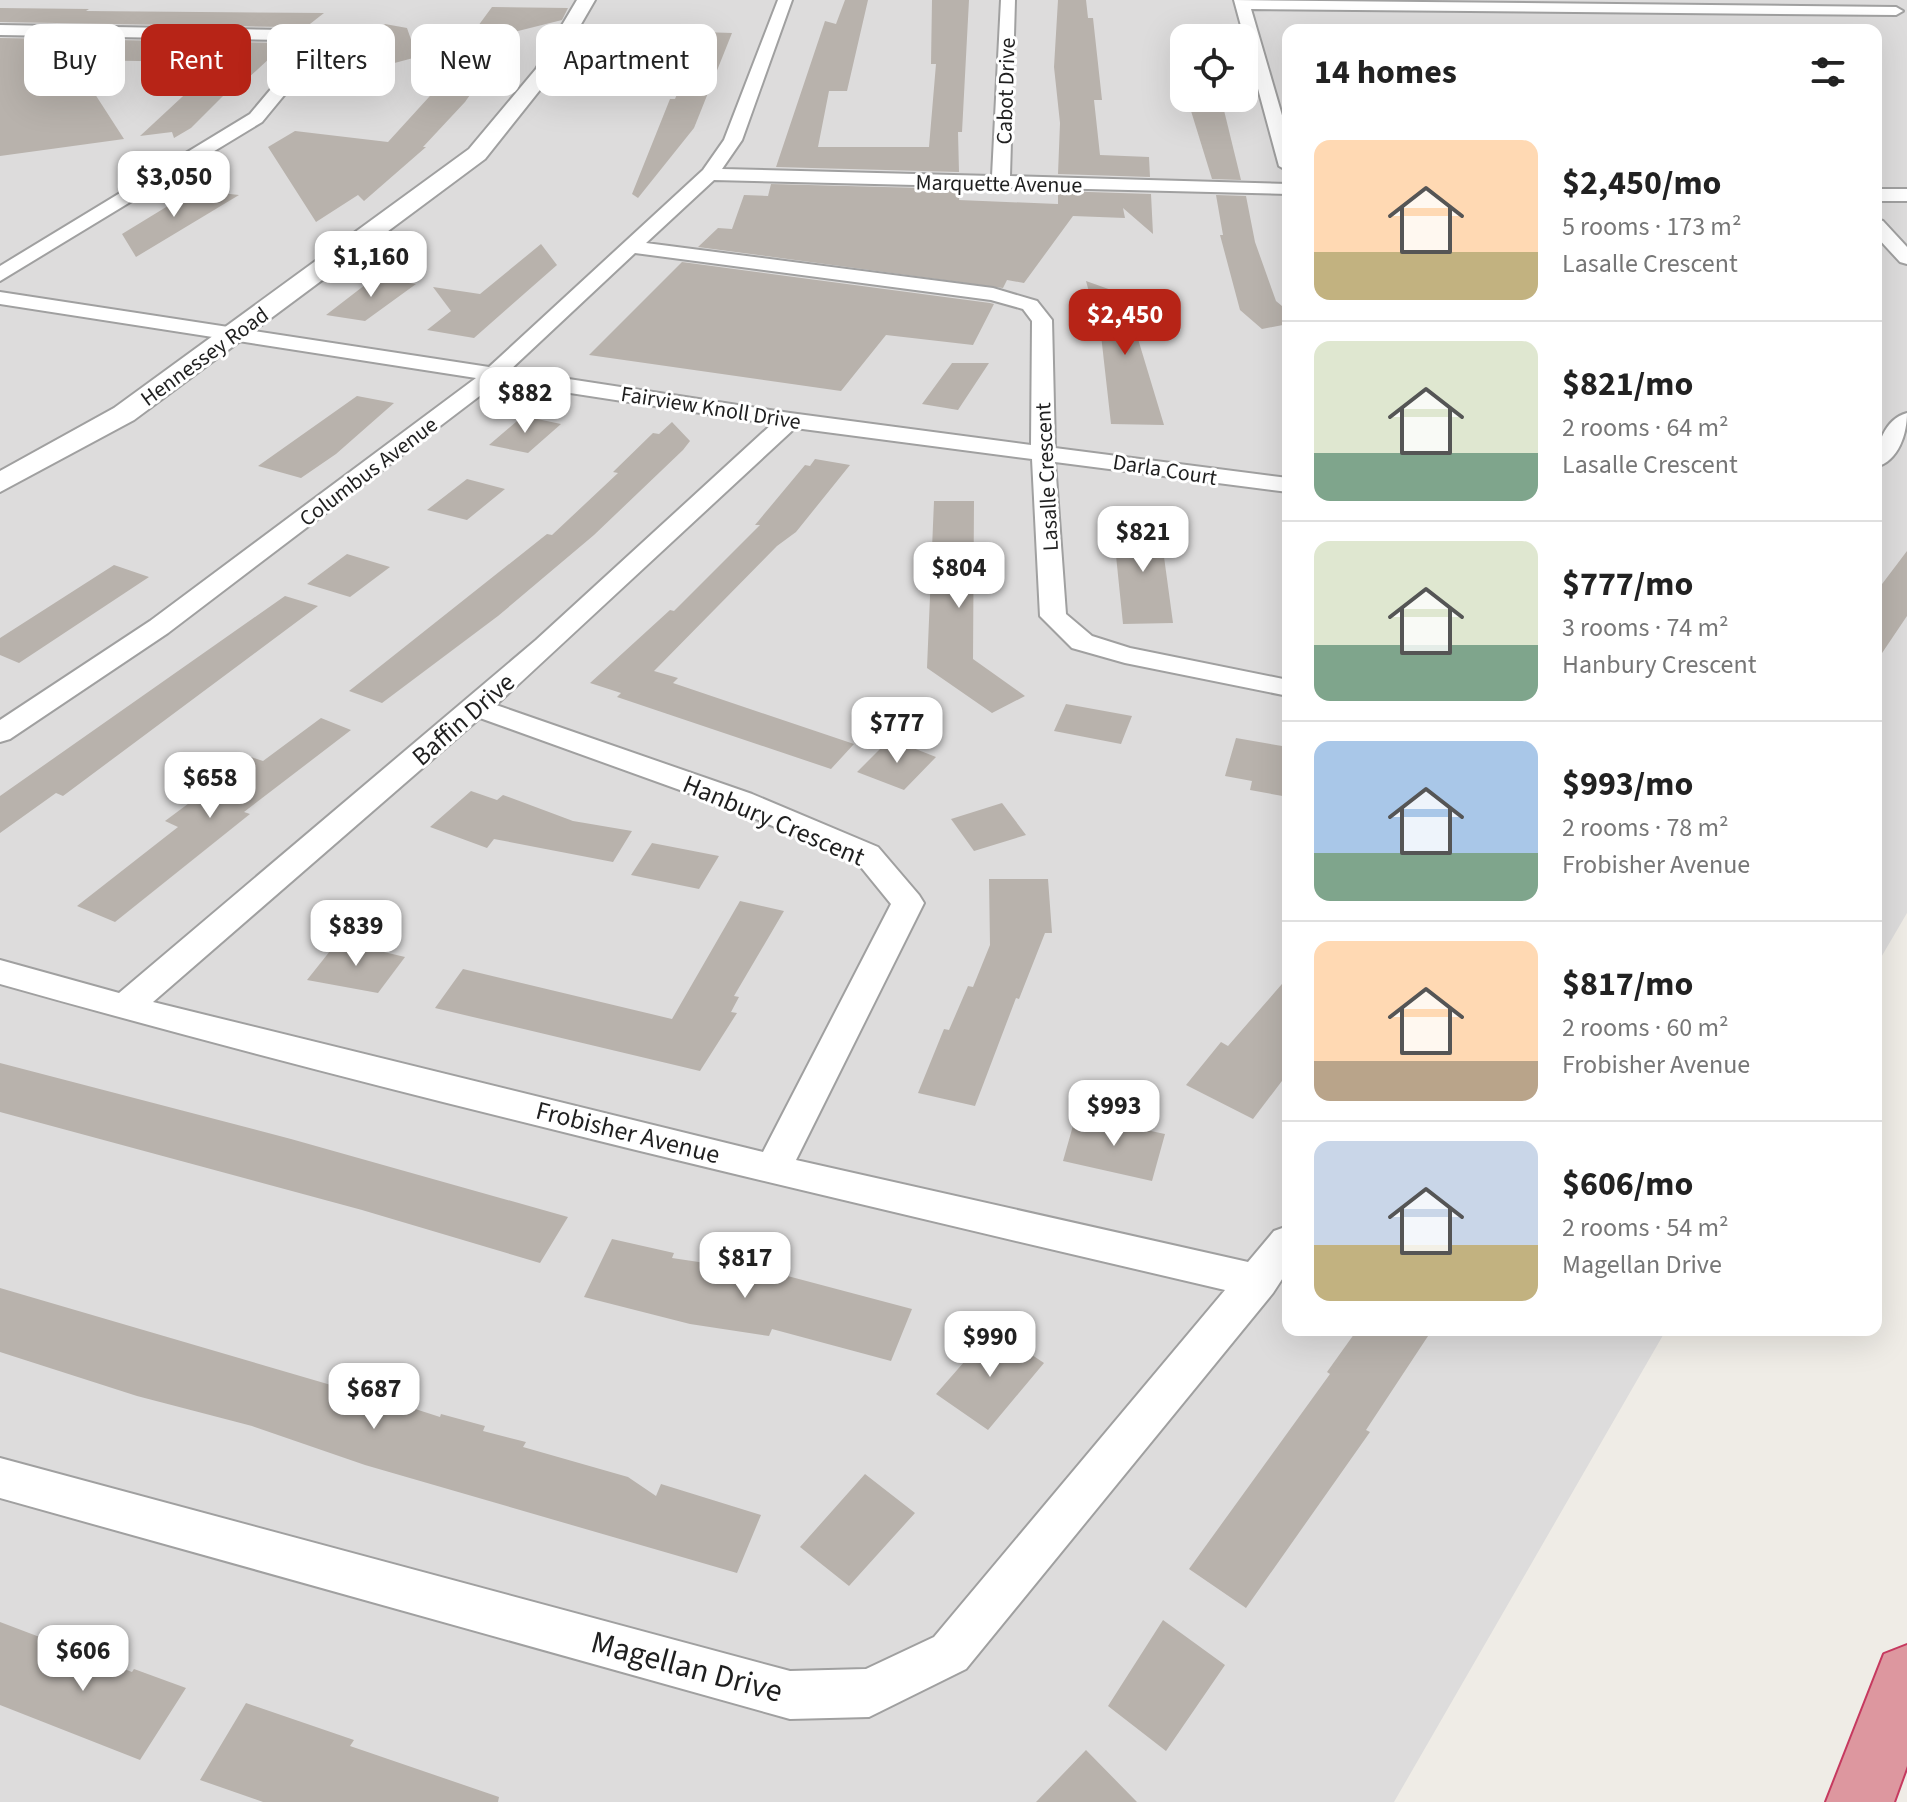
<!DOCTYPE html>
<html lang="en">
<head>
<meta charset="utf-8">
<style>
	:root { --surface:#fff; --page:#f6f6f6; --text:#222; --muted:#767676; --line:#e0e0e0; --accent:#b72417 }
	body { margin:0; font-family:"Source Sans 3",sans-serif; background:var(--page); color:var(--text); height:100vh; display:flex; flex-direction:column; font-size:30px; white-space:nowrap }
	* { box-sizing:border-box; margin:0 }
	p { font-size:26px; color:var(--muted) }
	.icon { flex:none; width:44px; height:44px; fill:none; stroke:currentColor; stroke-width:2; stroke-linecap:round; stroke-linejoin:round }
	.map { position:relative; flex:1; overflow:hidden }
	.drawer { position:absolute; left:1282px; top:24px; width:600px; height:1312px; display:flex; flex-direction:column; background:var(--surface); border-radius:16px; box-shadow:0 8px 32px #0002 }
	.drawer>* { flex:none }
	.hud { position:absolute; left:24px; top:24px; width:760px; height:72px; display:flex; gap:16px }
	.tools { position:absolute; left:1170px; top:24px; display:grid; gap:16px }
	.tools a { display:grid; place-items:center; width:88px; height:88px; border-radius:16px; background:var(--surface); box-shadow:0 8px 32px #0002; font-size:40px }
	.price { position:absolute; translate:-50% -68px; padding:0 18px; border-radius:16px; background:#fff; color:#222; font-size:26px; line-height:52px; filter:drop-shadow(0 2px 4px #0008) }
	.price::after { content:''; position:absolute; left:50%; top:48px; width:24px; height:18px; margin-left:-12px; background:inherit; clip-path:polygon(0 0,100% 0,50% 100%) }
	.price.selected { background:var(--accent); color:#fff }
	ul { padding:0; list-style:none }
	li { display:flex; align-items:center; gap:24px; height:200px; padding:0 32px }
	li+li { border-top:2px solid var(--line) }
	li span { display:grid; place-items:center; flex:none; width:224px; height:160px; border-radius:16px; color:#555 }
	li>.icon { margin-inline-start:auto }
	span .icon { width:96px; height:96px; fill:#fffc; stroke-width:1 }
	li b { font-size:34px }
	h2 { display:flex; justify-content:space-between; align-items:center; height:96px; padding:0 32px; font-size:34px }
	.chip { padding:0 28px; border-radius:16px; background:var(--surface); box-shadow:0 8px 32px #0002; font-size:28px; line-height:72px }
	.chip.selected { background:var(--accent); color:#fff }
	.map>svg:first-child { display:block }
</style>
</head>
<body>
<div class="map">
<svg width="1907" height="1802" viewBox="0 0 1907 1802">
	<rect width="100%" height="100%" fill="#efece6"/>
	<path fill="#dddcdc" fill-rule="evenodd" d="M0,0H1907V913L1876,966V30H1288V1330H1666L1394,1802H0ZM1184,38H1244V98H1184Z"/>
	<path fill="#b8b2ac" d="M845,0H868L847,91H829L818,147H929L936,64H931L932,0H969L962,132H958L959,172L776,167L825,21L836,24Z
		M1058,0H1086L1088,18H1093L1102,100H1094L1100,155L1149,157L1150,177L1058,174L1060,123L1054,67Z
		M492,7L568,8L562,20L514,32L465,102L423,147H426L364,201L358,195L316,222L268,147L295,131L388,142L480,41L464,45Z
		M0,8L89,9L86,11L324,13L301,31L287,27L0,22Z
		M385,24L407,28L417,57L387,65L353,63Z
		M702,32L732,33L694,128L638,198L632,194L670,99H675Z
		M0,38L286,43L244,82L232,87L191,128L174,138L172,132L140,136L209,72L194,71L204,62L73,60L124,139L0,156Z
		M1187,98H1221L1241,180L1212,179Z
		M771,184L959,189V200L1058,204V191L1151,194L1153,234L1123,208L1125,218L1073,216L1024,283L1007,280L1003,288L698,247L718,228L732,229L744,195L768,196Z
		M194,190L239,195L136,257L122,234Z
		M1216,195L1246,196L1255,242L1276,301L1288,311V324L1262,329L1240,310L1220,235H1223Z
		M541,244L557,265L474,338L427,330L451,311L433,287L480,294Z
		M682,262L990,303L994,304L973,345L886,335L841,391L589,355Z
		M374,278L416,284L365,321L326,315Z
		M1086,281L1148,303L1155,328L1135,329L1164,425L1111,424L1101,335Z
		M952,363H989L958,410L922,404Z
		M357,396L394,403L336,454L301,478L258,466Z
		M523,416L561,424L528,453L489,445Z
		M672,422L690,441L683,450L594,535L498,616L382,703L349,691L547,534L552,535L618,473L613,472L653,433L659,434Z
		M815,459L850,465L796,532L777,546L654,671L678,678L673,683L854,744L831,769L617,697L621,693L590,683L670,610L674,611L760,525H755L805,465L810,466Z
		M467,479L505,489L467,520L427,510Z
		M934,501H974L973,659L1025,696L992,713L927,668Z
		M1120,520H1159L1173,623L1123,624L1114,536H1122Z
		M1907,551V616L1876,662V592Z
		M347,554L390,567L350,597L307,584Z
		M114,565L149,577L19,663L0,655V638Z
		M285,596L318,606L63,796L56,793L0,833V796Z
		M1066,704L1132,716L1121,744L1054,731Z
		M321,718L351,730L244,812L250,814L115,922L77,906L178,827L165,821L251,757L263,761Z
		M1236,738L1288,747V797L1250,790L1252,781L1225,776Z
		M890,739L936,757L904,790L857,772Z
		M471,791L497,800L503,795L573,821L632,831L613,862L494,839L487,848L430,827Z
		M1002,803L1026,835L974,851L951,819Z
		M652,843L719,856L699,889L631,875Z
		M989,879H1048L1052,933H1045L1019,999L1016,998L975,1106L918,1093L944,1029L949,1030L968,986L973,987L990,945Z
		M740,901L784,911L734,996L739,997L731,1012L737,1013L700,1071L435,1008L463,969L672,1019Z
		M338,941L405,957L378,993L307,980Z
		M1288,977V1073L1253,1119L1186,1085L1221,1042L1228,1046Z
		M0,1063L291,1139L568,1217L540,1263L362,1210L0,1112Z
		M1076,1115L1165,1134L1152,1181L1063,1161Z
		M612,1239L674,1253L672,1258L780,1274L912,1309L891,1361L772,1329L769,1336L690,1324L584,1297Z
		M0,1288L348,1390L362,1370L390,1379L378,1397L440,1417L441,1414L485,1426L483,1431L526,1442L523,1447L628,1477L656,1496L661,1484L761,1515L737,1573L365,1465L252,1426L137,1396L0,1352Z
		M993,1329L1044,1363L988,1430L936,1394Z
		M1357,1330H1432L1366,1430L1370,1432L1246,1608L1189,1569L1330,1374L1327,1372Z
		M865,1474L915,1513L849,1586L800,1547Z
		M1163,1620L1225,1665L1166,1751L1108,1706Z
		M0,1622L132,1672L134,1669L186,1688L140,1760L0,1705Z
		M246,1703L354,1740L350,1746L499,1797L498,1802H263L200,1780Z
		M1086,1750L1137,1802H1036Z"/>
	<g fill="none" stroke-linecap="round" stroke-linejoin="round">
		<defs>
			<path id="minor" d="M778,0H792L742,140L722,169L992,176L1001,0H1015L1010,176L1288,184V194L714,180L646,243L993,288L1037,301L1052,320L1055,448L1288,478V492L1055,462L1066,614L1092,636L1130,648L1288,680V696L1125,663L1072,648L1040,616L1032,459L795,428L496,705L752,794L878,847L919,895L924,903L796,1160L1248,1262L1274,1231L1288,1226V1270L1273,1293L966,1669L869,1717L790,1719L0,1498V1458L790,1671L866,1669L934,1637L1225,1290C815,1194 405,1098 0,984V960L119,993L536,640L772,424L498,382L168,633L10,739L0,742V720L150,621L476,378L0,304V292L489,367L703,170L724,140ZM635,253L991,300L1023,309L1032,321L1031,445L790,413L510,370ZM480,718L730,808L856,861L891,904L763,1152L153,1002Z
				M1234,0L1896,7L1903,11L1896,15L1251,9L1288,136V171L1279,166Z
				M0,25L287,30L320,40L323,48L262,122L0,281V266L250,114L307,46L286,40L0,35Z
				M1876,189H1907V201H1876Z
				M1876,219L1883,221L1907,247V264L1900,262L1876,236Z
				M1907,413C1907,433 1899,461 1876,467C1876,447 1884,419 1907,413Z"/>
			<path id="tertiary" d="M577,0H595L551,76L485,159L134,420L0,492V471L114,408L469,149L536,69Z"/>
			<path id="motorway" d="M1907,1645V1766L1894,1802H1826L1884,1654Z"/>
		</defs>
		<use href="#minor" stroke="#a0a0a0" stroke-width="4"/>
		<use href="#tertiary" stroke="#a0a0a0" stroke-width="4"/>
		<use href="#motorway" stroke="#c6395f" stroke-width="4"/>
		<use href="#minor" fill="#fff" fill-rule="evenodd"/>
		<use href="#tertiary" fill="#fff" fill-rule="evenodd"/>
		<use href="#motorway" fill="#dd979f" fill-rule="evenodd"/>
	</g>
	<g text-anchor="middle" stroke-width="6" stroke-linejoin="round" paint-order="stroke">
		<g font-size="22" fill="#1f1f1f" stroke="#fff">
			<text transform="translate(1005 91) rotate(-88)" y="8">Cabot Drive</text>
			<text transform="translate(999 183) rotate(1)" y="8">Marquette Avenue</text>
			<text transform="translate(204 356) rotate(-36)" y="8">Hennessey Road</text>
			<text transform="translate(711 407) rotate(9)" y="8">Fairview Knoll Drive</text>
			<text transform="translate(1165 469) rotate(9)" y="8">Darla Court</text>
			<text transform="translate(368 471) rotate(-37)" y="8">Columbus Avenue</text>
			<text transform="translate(1046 477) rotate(-93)" y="8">Lasalle Crescent</text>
		</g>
		<g font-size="26" fill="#1f1f1f" stroke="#fff">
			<text transform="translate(463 719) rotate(-41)" y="9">Baffin Drive</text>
			<text transform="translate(774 820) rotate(23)" y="9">Hanbury Crescent</text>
			<text transform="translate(628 1132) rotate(14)" y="9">Frobisher Avenue</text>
		</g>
		<g font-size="32" fill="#1f1f1f" stroke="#fff">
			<text transform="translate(687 1666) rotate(15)" y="11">Magellan Drive</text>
		</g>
	</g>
</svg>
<div class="tools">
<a><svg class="icon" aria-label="locate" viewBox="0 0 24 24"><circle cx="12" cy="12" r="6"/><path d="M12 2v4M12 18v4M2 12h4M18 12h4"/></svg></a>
</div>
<b class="price" style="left:174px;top:219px">$3,050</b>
<b class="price" style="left:371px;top:299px">$1,160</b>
<b class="price selected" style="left:1125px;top:357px">$2,450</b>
<b class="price" style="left:525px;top:435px">$882</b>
<b class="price" style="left:1143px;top:574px">$821</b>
<b class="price" style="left:959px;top:610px">$804</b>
<b class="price" style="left:897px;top:765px">$777</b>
<b class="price" style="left:210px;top:820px">$658</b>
<b class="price" style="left:356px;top:968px">$839</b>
<b class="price" style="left:1114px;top:1148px">$993</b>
<b class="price" style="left:745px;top:1300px">$817</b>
<b class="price" style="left:990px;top:1379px">$990</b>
<b class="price" style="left:374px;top:1431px">$687</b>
<b class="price" style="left:83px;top:1693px">$606</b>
<div class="hud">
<a class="chip">Buy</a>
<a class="chip selected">Rent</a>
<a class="chip">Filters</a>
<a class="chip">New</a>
<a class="chip">Apartment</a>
</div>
<section class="drawer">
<h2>14 homes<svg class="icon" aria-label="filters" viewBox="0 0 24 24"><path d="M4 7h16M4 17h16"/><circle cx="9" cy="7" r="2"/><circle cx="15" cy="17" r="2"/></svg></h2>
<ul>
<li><span style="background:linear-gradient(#ffd9b3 70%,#c2b280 0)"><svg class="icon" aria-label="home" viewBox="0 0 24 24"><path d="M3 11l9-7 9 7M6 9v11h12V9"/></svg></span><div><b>$2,450/mo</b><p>5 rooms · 173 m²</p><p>Lasalle Crescent</p></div></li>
<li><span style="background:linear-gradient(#dfe7d0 70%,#7fa58c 0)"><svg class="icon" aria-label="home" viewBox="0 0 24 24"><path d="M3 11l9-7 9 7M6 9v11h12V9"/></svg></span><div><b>$821/mo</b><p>2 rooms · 64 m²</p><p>Lasalle Crescent</p></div></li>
<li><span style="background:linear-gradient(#dfe7d0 65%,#7fa58c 0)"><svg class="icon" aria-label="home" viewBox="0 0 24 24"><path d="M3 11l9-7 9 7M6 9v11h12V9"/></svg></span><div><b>$777/mo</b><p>3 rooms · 74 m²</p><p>Hanbury Crescent</p></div></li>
<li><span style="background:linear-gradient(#a9c7e8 70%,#7fa58c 0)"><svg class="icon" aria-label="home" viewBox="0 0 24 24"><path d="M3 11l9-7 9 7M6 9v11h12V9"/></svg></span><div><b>$993/mo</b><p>2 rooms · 78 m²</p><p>Frobisher Avenue</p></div></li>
<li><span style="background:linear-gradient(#ffd9b3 75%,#b9a48a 0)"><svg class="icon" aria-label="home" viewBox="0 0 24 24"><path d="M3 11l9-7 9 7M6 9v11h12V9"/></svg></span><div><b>$817/mo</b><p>2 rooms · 60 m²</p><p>Frobisher Avenue</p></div></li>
<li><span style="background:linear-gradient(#c9d6e8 65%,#c2b280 0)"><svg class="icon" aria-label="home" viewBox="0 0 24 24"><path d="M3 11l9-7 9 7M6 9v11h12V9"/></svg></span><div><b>$606/mo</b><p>2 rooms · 54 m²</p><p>Magellan Drive</p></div></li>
</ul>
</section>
</div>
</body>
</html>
